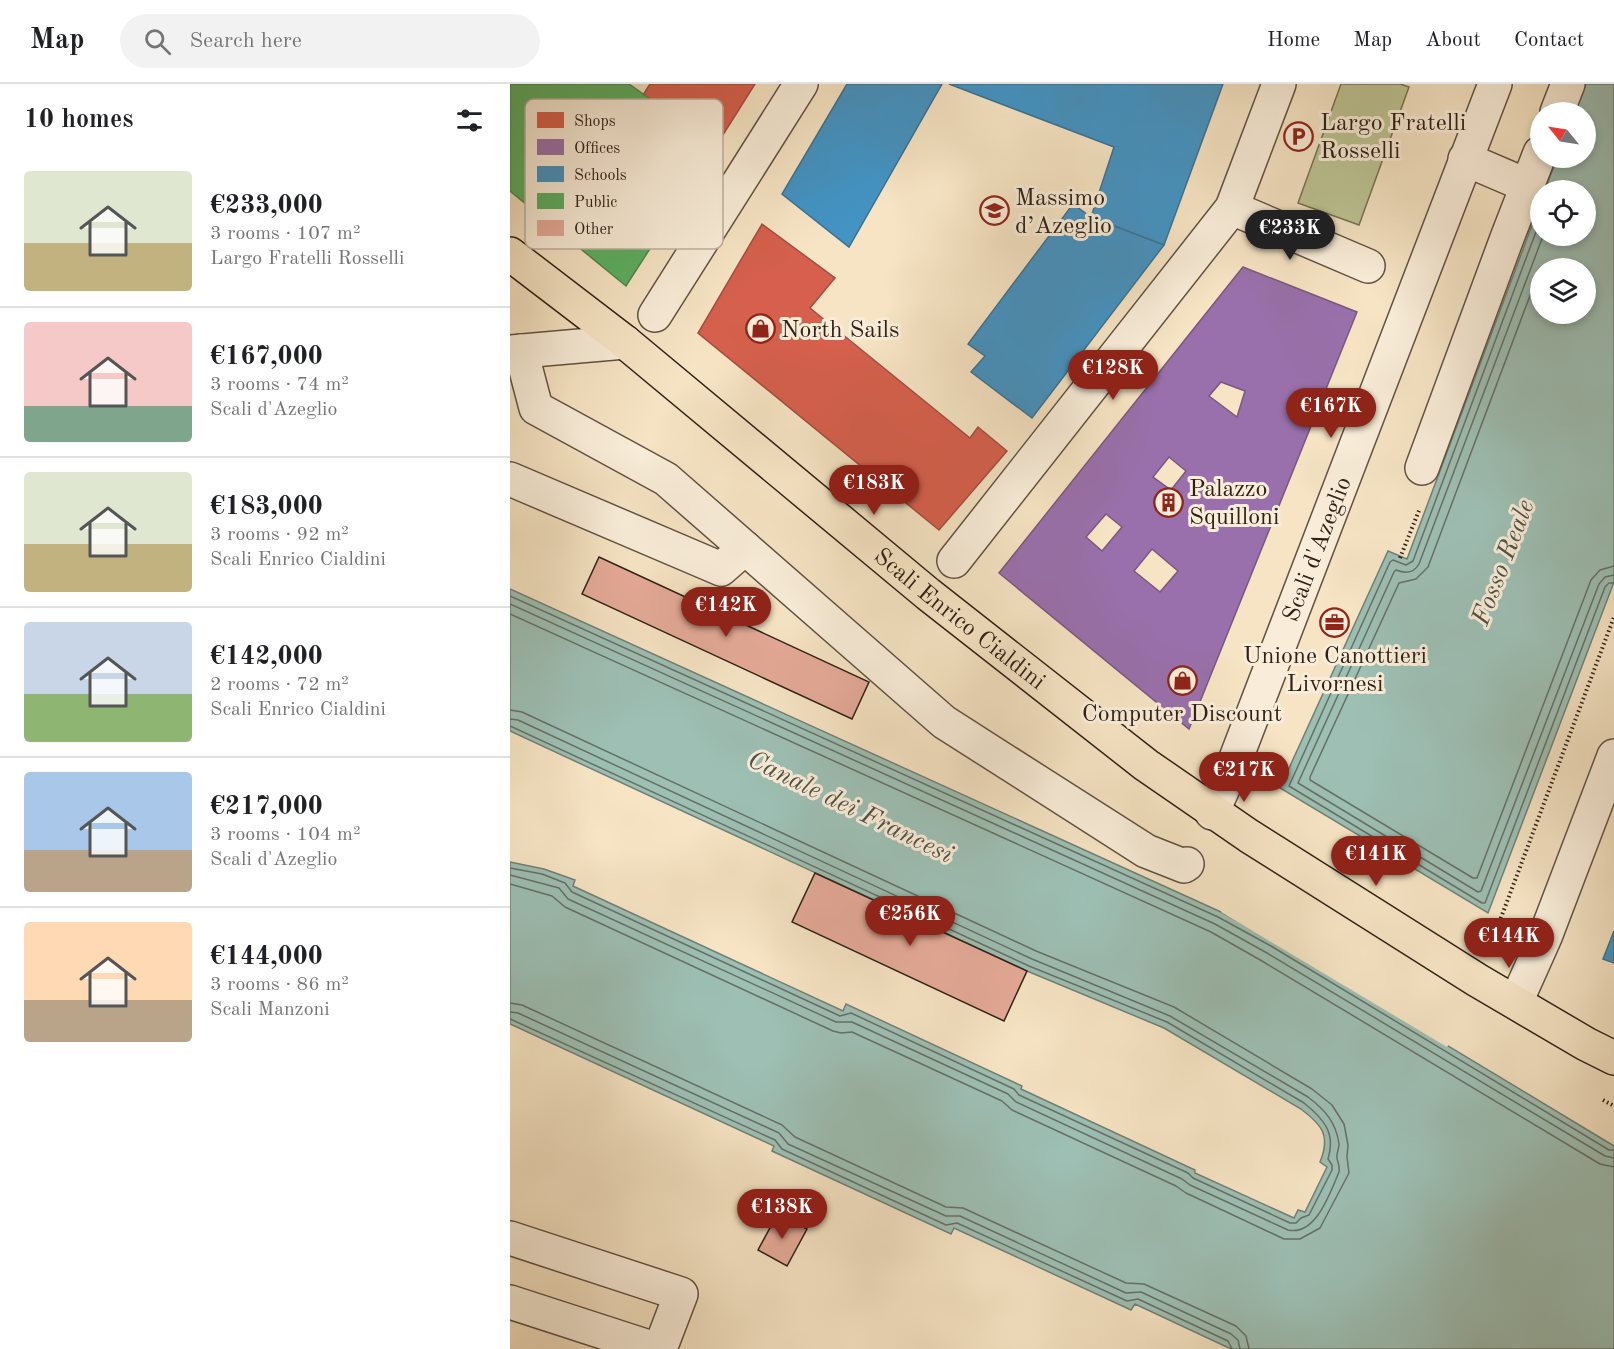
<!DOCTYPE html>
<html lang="en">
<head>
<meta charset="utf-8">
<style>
	:root { --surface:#fff; --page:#f2f2f2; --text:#202124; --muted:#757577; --line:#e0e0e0; --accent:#8f2418 }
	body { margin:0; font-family:"Old Standard TT",serif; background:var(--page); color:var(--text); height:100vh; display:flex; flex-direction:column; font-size:22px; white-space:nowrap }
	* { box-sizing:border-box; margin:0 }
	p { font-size:20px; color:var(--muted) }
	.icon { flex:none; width:33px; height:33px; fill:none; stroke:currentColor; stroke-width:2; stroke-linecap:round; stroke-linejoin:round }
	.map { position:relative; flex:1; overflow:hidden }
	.panel { display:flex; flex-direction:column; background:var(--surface); width:510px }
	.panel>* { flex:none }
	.needle { width:39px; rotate:300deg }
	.controls { position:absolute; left:1020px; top:18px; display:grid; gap:12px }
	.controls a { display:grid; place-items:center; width:66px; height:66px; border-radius:50%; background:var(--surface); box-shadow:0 3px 9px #0003; font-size:30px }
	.price { position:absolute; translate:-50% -51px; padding:0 14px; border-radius:21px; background:var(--accent); color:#fff; font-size:20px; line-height:39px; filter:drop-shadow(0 2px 3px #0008) }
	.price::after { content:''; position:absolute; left:50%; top:36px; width:18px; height:14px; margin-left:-9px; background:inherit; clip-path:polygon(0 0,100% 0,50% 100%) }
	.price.current { background:#222; color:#fff }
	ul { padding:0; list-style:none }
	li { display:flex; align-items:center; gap:18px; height:150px; padding:0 24px }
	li+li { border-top:2px solid var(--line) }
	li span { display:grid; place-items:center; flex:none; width:168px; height:120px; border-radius:6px; color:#555 }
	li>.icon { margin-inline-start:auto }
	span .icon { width:72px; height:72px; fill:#fffc; stroke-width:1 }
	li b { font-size:26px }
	h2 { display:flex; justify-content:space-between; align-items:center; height:72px; padding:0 24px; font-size:26px }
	header { display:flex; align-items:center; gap:36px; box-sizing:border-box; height:84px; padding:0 30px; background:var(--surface); border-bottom:2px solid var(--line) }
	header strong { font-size:28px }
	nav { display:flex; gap:33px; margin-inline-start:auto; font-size:21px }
	.search { width:420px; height:54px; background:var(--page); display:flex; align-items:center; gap:15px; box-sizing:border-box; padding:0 21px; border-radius:33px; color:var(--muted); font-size:22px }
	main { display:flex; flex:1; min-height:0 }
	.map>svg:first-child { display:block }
</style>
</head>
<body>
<header>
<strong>Map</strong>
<div class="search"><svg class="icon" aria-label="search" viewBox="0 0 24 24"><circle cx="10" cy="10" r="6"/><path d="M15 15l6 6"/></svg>Search here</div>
<nav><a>Home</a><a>Map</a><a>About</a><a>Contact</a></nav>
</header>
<main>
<section class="panel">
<h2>10 homes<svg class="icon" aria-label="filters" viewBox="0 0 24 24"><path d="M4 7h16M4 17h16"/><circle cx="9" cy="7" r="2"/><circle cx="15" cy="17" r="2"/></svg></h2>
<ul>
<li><span style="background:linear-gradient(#dfe7d0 60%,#c2b280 0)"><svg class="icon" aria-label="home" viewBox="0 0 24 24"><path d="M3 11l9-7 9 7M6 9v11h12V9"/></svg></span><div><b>€233,000</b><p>3 rooms · 107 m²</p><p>Largo Fratelli Rosselli</p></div></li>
<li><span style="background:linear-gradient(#f6c9c9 70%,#7fa58c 0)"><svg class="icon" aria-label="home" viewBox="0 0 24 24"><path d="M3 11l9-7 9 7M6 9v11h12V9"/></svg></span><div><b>€167,000</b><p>3 rooms · 74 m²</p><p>Scali d'Azeglio</p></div></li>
<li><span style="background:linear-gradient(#dfe7d0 60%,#c2b280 0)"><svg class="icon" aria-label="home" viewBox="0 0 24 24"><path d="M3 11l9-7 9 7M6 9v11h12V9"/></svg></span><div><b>€183,000</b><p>3 rooms · 92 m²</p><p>Scali Enrico Cialdini</p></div></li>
<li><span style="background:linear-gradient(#c9d6e8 60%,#8fb573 0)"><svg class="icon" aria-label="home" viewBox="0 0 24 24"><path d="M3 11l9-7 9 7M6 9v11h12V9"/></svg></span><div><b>€142,000</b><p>2 rooms · 72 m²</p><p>Scali Enrico Cialdini</p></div></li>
<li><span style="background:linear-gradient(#a9c7e8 65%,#b9a48a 0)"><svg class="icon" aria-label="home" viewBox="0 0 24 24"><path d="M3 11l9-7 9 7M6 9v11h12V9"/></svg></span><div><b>€217,000</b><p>3 rooms · 104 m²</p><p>Scali d'Azeglio</p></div></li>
<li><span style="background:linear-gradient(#ffd9b3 65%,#b9a48a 0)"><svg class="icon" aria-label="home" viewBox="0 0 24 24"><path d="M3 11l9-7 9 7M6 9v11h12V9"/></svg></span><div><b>€144,000</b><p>3 rooms · 86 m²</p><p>Scali Manzoni</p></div></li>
</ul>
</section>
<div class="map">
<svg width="1104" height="1265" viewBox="0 0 1104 1265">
	<rect width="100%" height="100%" fill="#f6e4c4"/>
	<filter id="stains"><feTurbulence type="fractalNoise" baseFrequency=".00333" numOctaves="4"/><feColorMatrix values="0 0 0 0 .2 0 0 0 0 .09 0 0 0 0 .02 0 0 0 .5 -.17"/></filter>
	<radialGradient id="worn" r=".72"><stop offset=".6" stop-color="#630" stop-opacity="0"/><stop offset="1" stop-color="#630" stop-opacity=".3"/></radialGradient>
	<path fill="#bdc494" stroke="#767256" stroke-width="1.5" d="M831,0H890L899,3L849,141L788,119Z"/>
	<path fill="#9dbfb4" stroke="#718076" stroke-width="1.5" fill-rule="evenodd" d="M1076,0H1104V498L978,829L770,704L878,467L897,475L1030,120V152H1076V106H1035L1047,74H1076V28H1064ZM1030,184H1076V230H1030Z
		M0,505L711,828L764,857L1104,1062V1265H721L625,1220L621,1226L444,1144L441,1150L262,1067L264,1062L0,940V778L34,785L65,796L63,802L333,927L336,920L512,1002L511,1005L685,1086V1089L784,1134L788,1126L795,1128L817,1083L810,1078C821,1051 812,1041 791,1025L654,944L517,887L0,647Z"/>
	<path fill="#f6e4c4" d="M712,825L765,854L939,960L937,963L711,828Z"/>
	<path fill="#d6604d" stroke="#a44d3d" stroke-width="1.5" d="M140,0H245L206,62L133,11Z
		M252,140L325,194L300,224L460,354L468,343L497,367L429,446L188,249Z"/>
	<path fill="#9970ab" stroke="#79587f" stroke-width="1.5" fill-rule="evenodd" d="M733,183L847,228L679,645L489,489ZM711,298L735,307L727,333L699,312ZM659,373L676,387L661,406L643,393ZM596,430L612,443L592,467L576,453ZM642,465L668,487L650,508L624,487Z"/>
	<path fill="#4393c3" stroke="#3d7190" stroke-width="1.5" d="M337,0H432L339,163L272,110Z
		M439,0H713L654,161L581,133L604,63Z
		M563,120L581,133L654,161L522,334L461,288L475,272L458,260Z
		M1104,847V879L1093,875Z"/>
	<path fill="#5aae61" stroke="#4d844b" stroke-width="1.5" d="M0,0H119L206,62L116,202L0,107Z"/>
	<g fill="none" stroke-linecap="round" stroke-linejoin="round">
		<path stroke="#667066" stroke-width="1.5" d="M1030,137L903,477L896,481L883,476L880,478L779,702L972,819H975L1095,503L1099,499H1104
			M1033,152L909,480C904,489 896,490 886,486L884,488L788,699L968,808L971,807L1089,500L1095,493L1104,491
			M1030,185L918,483L906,495L889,499L800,693V696L963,794H967L1081,496L1090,486L1104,482
			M0,512L708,833L761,862L1099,1066H1104
			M0,520L705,840L757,869L1095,1072L1104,1074
			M0,530L701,848L752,877L1090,1080L1104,1083
			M0,626L12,628L526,867L664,923L802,1005L822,1021L834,1040L838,1061L837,1073L839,1089L810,1144L790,1155H774L676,1109L666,1102L502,1026L492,1017L342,948L331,949L323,947L55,823L42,812L0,800
			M0,635L8,636L522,875L660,932L798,1013C815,1026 826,1038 829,1060C829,1065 826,1070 827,1074C828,1080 830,1082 829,1088C820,1109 806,1152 778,1146L680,1101L672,1095L506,1018L498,1010L342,938H326L58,815L49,804L0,791
			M0,642L519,882L657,938L794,1019C814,1035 826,1049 818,1075L822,1081V1086L799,1131L791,1134L786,1139H780L683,1094L678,1089L509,1011L504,1005L341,929L330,932L62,808L55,799L32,790L0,784
			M0,919L12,921L272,1041L285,1053L436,1123L453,1124L616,1199L634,1200L726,1242L736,1252L739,1265
			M0,928L8,929L269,1049L278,1060L436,1132H450L616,1209L631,1208L721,1250L728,1256L730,1265
			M0,935L265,1056L272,1065L436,1141L447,1139L617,1217L628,1215L718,1257L722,1265"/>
	</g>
	<path fill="#e5aa98" stroke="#2e2118" stroke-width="1.5" d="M89,473L359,598L342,635L72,510Z
		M305,789L517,887L494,937L282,838Z
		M268,1129L297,1145L277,1182L248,1166Z"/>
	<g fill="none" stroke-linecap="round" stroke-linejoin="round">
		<defs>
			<g id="minor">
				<path d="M1047,28L1058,0"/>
				<path d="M955,75L1018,102"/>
				<path d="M722,124L858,182"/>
				<path d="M145,231L291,0"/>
				<path d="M11,267L26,324L156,395L434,638L636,767L674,782L677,780"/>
				<path d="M0,268L115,258"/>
				<path d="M912,384L997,154L1030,69"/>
				<path d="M0,395L211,485L235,464"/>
				<path d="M444,477L722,124L769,0"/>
				<path id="s1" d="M702,729L723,682L985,0"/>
				<path d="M1006,918L1035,853L1104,672"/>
				<path d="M0,1154L171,1210L150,1265"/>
				<path d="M0,1218L145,1265"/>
			</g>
			<g id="major">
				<path id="s2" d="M0,170L115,258L418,510L636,681L739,752L967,896L1076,960L1104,974"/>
			</g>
		</defs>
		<use href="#minor" stroke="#605243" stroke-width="36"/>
		<use href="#major" stroke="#2e2118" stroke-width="36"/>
		<path stroke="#2e2118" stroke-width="4" stroke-dasharray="1.5 3" stroke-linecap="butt" d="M890,474L910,424
			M986,847L1104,533
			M1093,1016L1104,1022"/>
		<use href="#minor" stroke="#f9edd9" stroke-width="33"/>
		<use href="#major" stroke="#f6e4c4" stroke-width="33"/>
	</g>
	<defs>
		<symbol id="parking-ring" viewBox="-11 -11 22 22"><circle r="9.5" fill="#f9edd9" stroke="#8f2418" stroke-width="1.5"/><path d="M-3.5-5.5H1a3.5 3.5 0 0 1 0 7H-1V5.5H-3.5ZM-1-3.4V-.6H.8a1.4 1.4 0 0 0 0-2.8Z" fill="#8f2418"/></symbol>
		<symbol id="school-ring" viewBox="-11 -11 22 22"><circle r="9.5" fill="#f9edd9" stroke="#8f2418" stroke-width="1.5"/><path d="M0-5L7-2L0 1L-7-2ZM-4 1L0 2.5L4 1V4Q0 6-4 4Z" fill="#8f2418"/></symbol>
		<symbol id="shop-ring" viewBox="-11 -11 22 22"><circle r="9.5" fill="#f9edd9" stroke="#8f2418" stroke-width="1.5"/><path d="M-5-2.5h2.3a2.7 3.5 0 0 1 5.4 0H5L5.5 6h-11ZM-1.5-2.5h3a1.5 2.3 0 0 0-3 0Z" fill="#8f2418"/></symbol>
		<symbol id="building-ring" viewBox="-11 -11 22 22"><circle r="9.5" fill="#f9edd9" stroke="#8f2418" stroke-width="1.5"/><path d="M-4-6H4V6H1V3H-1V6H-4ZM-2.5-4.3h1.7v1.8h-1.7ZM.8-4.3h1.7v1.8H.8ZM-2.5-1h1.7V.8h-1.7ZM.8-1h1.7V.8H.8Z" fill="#8f2418"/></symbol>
		<symbol id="office-ring" viewBox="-11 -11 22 22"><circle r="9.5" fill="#f9edd9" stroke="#8f2418" stroke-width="1.5"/><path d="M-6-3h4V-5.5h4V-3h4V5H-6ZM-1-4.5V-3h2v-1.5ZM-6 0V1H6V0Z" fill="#8f2418"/></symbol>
	</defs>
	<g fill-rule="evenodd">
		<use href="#parking-ring" x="772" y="36" width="33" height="33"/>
		<use href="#school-ring" x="468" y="110" width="33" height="33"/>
		<use href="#shop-ring" x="234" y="228" width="33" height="33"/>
		<use href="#building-ring" x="642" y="402" width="33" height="33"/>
		<use href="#office-ring" x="808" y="522" width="33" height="33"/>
		<use href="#shop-ring" x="656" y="580" width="33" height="33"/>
	</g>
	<g text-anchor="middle" stroke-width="6" stroke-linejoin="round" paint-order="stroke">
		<g font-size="24" fill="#2e2118" stroke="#f9edd9" text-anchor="start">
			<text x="810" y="46">Largo Fratelli<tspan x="810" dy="28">Rosselli</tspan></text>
			<text x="505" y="121">Massimo<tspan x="505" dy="28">d’Azeglio</tspan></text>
			<text x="271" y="253">North Sails</text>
			<text x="679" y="412">Palazzo<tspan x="679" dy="28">Squilloni</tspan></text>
			<text x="825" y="579" text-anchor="middle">Unione Canottieri<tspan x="825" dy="28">Livornesi</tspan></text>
			<text x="672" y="637" text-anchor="middle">Computer Discount</text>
		</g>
		<g font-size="24" fill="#2e2118" stroke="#f9edd9">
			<text dy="8" stroke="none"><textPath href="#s1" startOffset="284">Scali d'Azeglio</textPath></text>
			<text dy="8" stroke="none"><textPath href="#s2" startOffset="579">Scali Enrico Cialdini</textPath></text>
		</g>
		<g font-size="26" font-style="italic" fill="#4f5047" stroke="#f9edd9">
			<text transform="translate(992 478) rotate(-69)" y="9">Fosso Reale</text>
			<text transform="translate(341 722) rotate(26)" y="9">Canale dei Francesi</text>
		</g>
	</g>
	<rect x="15" y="15" width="198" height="150" rx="9" fill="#f9edd9" stroke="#bcb09f" stroke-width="1.5"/>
	<rect x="27" y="28" width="27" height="16" fill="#d6604d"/>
	<rect x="27" y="55" width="27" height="16" fill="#9970ab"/>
	<rect x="27" y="82" width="27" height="16" fill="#4393c3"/>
	<rect x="27" y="109" width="27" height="16" fill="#5aae61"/>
	<rect x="27" y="136" width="27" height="16" fill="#e5aa98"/>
	<g font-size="16" fill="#2e2118">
		<text x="64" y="42">Shops</text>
		<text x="64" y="69">Offices</text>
		<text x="64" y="96">Schools</text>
		<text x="64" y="123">Public</text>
		<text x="64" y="150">Other</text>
	</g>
	<rect width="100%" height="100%" filter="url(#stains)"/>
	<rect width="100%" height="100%" fill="url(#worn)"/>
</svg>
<div class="controls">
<a><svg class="needle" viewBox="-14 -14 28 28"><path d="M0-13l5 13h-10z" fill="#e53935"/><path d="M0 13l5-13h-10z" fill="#757577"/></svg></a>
<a><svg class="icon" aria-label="locate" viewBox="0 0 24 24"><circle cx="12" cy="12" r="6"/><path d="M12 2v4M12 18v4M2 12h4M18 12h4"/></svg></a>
<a><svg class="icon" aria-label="layers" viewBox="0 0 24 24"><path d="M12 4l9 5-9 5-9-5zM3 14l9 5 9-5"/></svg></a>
</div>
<b class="price current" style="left:780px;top:177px">€233K</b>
<b class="price" style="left:603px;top:317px">€128K</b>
<b class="price" style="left:821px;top:355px">€167K</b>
<b class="price" style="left:364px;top:432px">€183K</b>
<b class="price" style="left:216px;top:554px">€142K</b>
<b class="price" style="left:734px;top:719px">€217K</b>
<b class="price" style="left:866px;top:803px">€141K</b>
<b class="price" style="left:400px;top:863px">€256K</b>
<b class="price" style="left:999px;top:885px">€144K</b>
<b class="price" style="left:272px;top:1156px">€138K</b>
</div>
</main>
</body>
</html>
